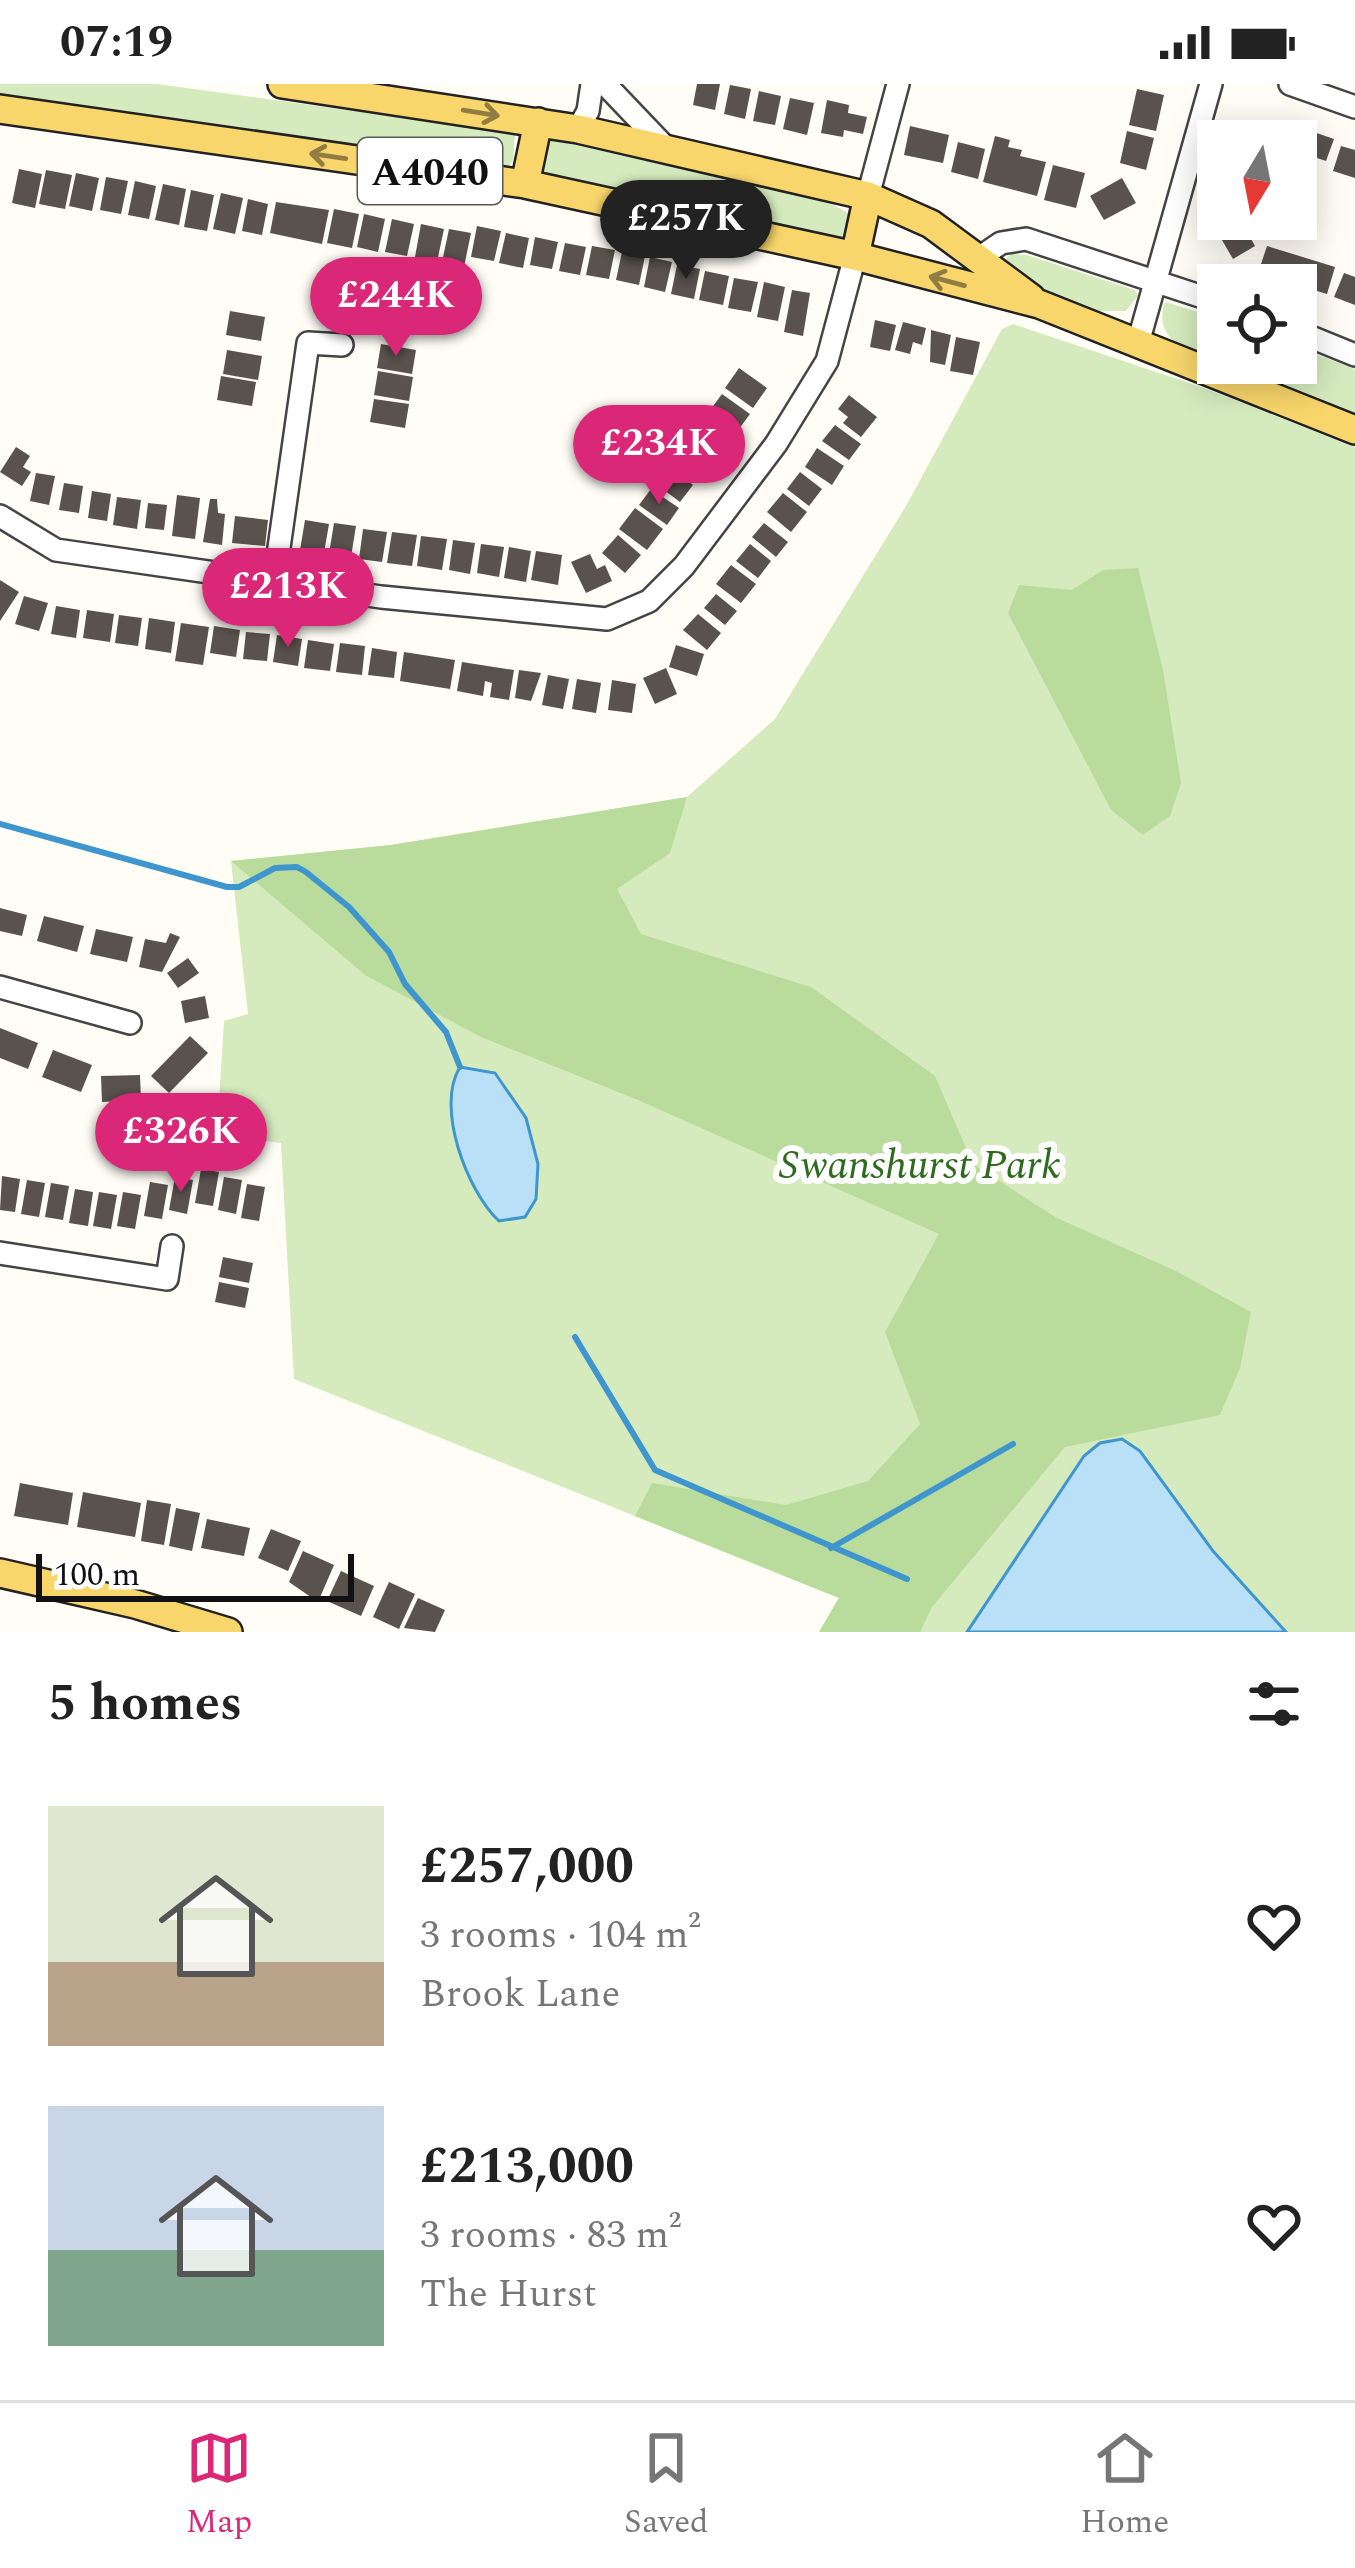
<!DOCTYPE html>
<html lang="en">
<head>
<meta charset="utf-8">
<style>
	:root { --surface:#fff; --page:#f6f6f6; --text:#222; --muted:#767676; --line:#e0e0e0; --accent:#db2777 }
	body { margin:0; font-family:Spectral,serif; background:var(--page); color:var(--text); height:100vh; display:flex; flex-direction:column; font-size:45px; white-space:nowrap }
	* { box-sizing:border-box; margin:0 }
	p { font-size:39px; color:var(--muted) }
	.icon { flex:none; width:66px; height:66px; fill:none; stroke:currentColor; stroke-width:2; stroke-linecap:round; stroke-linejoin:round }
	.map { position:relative; height:1548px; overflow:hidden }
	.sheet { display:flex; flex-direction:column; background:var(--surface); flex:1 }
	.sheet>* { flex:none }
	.needle { width:78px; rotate:190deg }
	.buttons { position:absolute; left:1197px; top:36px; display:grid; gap:24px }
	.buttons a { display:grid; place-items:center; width:120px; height:120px; border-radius:0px; background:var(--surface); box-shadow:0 6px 30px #0003; font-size:60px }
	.scale { position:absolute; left:36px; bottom:30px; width:318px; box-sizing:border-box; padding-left:12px; border:6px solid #111; border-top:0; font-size:33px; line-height:42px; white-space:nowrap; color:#111; -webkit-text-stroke:9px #fff; paint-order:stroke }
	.price { position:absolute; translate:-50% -102px; padding:0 27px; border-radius:42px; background:var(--accent); color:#fff; font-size:39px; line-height:78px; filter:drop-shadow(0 3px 6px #0008) }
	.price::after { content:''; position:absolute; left:50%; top:72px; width:36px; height:27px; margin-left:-18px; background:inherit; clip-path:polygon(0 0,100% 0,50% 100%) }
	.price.active { background:#222; color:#fff }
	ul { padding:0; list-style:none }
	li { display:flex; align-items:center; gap:36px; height:300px; padding:0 48px }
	li span { display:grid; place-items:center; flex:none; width:336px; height:240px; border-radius:0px; color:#555 }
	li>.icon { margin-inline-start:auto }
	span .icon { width:144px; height:144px; fill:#fffc; stroke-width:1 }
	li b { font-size:51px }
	h2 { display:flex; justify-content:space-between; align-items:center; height:144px; padding:0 48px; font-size:51px }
	.status { display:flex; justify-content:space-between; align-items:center; height:84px; padding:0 60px; background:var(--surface); direction:ltr }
	.status svg { height:33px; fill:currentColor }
	.menu { display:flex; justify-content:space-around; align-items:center; height:168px; border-top:3px solid var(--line); background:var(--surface); font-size:33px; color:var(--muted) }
	.menu a { display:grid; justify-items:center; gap:6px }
	.menu .active { color:var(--accent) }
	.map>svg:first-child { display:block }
</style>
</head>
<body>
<div class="status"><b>07:19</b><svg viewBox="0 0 49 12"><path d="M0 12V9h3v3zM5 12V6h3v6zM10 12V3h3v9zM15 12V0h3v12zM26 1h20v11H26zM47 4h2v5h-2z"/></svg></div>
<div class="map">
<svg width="1355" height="1548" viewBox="0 0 1355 1548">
	<rect width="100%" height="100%" fill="#fffdf5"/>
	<path fill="#d5ebbd" d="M0,0H157L515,49L513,76L506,88L0,17Z
		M540,53L826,117L848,129L850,147L837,157L534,96Z
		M1011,170L1027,171L1135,206L1138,212L1126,227H1095L1009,191L1000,180Z
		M1165,218L1218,234V279C1189,267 1152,257 1165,218Z
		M1013,240L1204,304L1355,363V1548H819L839,1514L294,1295L281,1059L217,1051L224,937L248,930L231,777L391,761L687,713L775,635L906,422L1002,245Z
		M1296,263L1355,285V334L1219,279H1296Z"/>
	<path fill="#b9dc9c" d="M1138,484L1163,586L1181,699L1170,732L1143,751L1111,726L1008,529L1019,501L1072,506L1103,486Z
		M687,713L670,769L617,805L641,850L811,903L935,992L973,1080L1057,1134L1176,1187L1251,1228L1240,1284L1220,1331L1065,1363L932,1523L920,1548H819L839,1514L635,1432L652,1399L786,1421L868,1397L920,1340L885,1248L939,1150L638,1016L481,953L365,891L231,777L391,761Z"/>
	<path fill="#b9e0f7" stroke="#3f96cf" stroke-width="3" d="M460,983L495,989L526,1034L538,1080L536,1115L525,1133L499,1137C467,1107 435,1023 460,983Z
		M1122,1355L1140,1367L1213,1467L1286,1548H967L1084,1372L1100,1359Z"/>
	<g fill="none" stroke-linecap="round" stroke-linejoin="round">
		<path stroke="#3f96cf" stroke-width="6" d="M0,740L227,803H239L275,784L297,783L306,788L349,823L389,868L405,900L446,948L460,983
			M575,1253L655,1386L907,1495
			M831,1464L1013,1360"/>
	</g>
	<path fill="#5a524d" d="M697,0H720L715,26L693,21Z
		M730,1L751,5L745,35L724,30Z
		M1137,5L1164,11L1156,47L1129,41Z
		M759,7L781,12L775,41L753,37Z
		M790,14L814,19L807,51L783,45Z
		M827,16L849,21L848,29L867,33L863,50L844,46L843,53L821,49Z
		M1275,36L1285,57H1246L1243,52Z
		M910,42L949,51L943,79L904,71Z
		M1299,43L1334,55L1326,77L1296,67Z
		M1127,47L1154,54L1146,86L1120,79Z
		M995,52L1010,56L1008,63L1022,66L1020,72L1046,78L1037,112L983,98Z
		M958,58L985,65L978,95L951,88Z
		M1341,62L1355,66V94L1333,87Z
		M1053,81L1085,89L1076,124L1044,116Z
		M19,85L42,90L35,124L12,119Z
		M46,86L72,91L65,125L39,120Z
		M76,89L99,94L92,127L69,122Z
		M106,93L128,97L121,130L100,126Z
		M1122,94L1136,119L1104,136L1090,112Z
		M135,97L156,102L149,135L128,131Z
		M163,100L186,105L179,141L155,136Z
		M191,106L214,111L207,147L184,143Z
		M221,109L243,114L235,150L213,145Z
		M248,115L268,120L262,151L242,147Z
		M276,118L329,126L322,160L270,149Z
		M334,125L359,130L352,164L327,159Z
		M364,130L385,135L378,168L357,163Z
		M392,135L414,140L407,172L385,168Z
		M1231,135H1240L1255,162L1233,175L1215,144Z
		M421,140L444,145L437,178L415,173Z
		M477,142L501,147L494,177L471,173Z
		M449,145L471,149L464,183L442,178Z
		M506,149L529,154L523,184L499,179Z
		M535,153L558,158L552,185L530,181Z
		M565,159L586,163L580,191L559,187Z
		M592,162L615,166L609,195L586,191Z
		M1267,162L1335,183L1327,210L1258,189Z
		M622,168L645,172L639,201L616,196Z
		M650,173L672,178L665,208L644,203Z
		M677,181L700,185L694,215L671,210Z
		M705,187L729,192L723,221L699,216Z
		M1344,189L1355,193V221L1334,213Z
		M734,194L758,198L751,228L728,224Z
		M764,198L785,203L778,237L757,233Z
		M792,206L810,209L803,252L784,248Z
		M230,227L265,233L261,257L226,251Z
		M875,236L896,241L890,267L870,263Z
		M903,238L926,244L922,261L913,258L910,270L895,266Z
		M931,246L951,251L945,281L930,278Z
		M956,253L980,258L973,291L950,287Z
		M381,260L416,266L412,290L377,284Z
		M227,266L262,272L258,296L223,290Z
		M739,284L767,304L753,324L725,304Z
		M378,287L413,293L409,317L374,311Z
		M221,292L256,298L252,322L217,316Z
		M722,310L750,330L736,349L708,329Z
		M849,311L877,333L861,353L843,339L848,333L838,325Z
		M374,315L409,320L405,344L370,338Z
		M704,334L731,355L718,373L690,351Z
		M835,341L861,360L849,376L822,357Z
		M687,358L714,378L701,396L674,376Z
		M16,363L30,372L23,383L31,388L22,402L0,388Z
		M817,364L844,382L832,401L805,383Z
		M669,383L693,401L680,418L656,400Z
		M800,388L822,405L809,422L787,405Z
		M36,389L55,392L49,421L30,417Z
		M64,399L83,402L79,429L59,426Z
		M651,405L679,424L667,441L639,421Z
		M92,407L111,410L107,437L88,434Z
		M783,409L807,428L791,448L767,428Z
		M177,411L200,414L195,455L172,452Z
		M117,413L141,416L137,445L113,441Z
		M210,415H217L218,429L225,430L222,461L203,458Z
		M148,419L167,421L164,446L145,444Z
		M635,424L663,445L647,466L619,445Z
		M235,432L268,436L265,462L232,459Z
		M305,436L329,440L324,469L300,466Z
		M334,439L356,442L351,473L329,470Z
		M764,439L788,458L776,473L752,453Z
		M363,445L387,448L382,478L359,475Z
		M392,448L417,451L412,482L387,479Z
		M618,451L641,471L625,489L602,469Z
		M421,452L447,455L442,486L417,482Z
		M453,456L475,459L470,490L449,486Z
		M481,460L504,463L499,493L477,489Z
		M750,460L771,477L758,494L736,477Z
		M509,463L531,467L526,498L504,494Z
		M536,467L562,471L558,501L531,496Z
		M590,470L597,485L605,481L612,497L586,509L571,478Z
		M731,481L756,500L741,519L716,500Z
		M0,496L19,508L0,537Z
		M716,510L737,527L725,541L704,524Z
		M24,512L48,519L39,547L15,540Z
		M56,522L80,526L76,554L51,550Z
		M87,526L114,530L110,558L83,554Z
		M698,530L721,549L707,566L683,546Z
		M119,531L142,534L138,562L115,559Z
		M149,534L175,538L171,569L145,565Z
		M181,539L209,543L203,581L175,577Z
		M214,542L240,546L236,573L210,569Z
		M246,548L270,550L267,577L243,575Z
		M277,551L302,555L298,582L273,578Z
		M308,556L334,560L330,587L304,584Z
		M340,559L365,562L362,591L336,588Z
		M676,561L704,570L697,592L669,583Z
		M372,564L397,568L394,594L368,591Z
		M404,568L455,576L450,605L400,597Z
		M462,578L514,586L509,616L490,613L492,599L485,597L483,612L457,607Z
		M666,584L677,610L655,620L643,594Z
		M519,586L541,589L531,617L515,614Z
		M548,591L569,595L563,625L542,621Z
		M577,595L601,599L596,629L572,625Z
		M612,596L636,600L632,629L608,626Z
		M0,824L27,831L22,852L0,847Z
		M44,832L84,842L77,868L37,857Z
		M96,845L133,853L127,878L90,870Z
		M170,849L180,853L162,888L139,883L145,855L166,859Z
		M188,874L199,889L178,904L167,889Z
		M205,912L209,934L185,939L181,917Z
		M0,944L38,959L28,985L0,974Z
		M190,952L208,969L169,1009L151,992Z
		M53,966L92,981L81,1008L42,993Z
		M140,991L141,1016L102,1018L101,992Z
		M201,1085L219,1088L213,1122L195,1119Z
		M2,1092L20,1095L15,1128L0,1126Z
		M175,1093L193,1096L187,1130L169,1126Z
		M224,1093L242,1096L236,1130L218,1126Z
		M27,1096L45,1099L39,1133L21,1130Z
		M150,1098L168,1101L162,1135L144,1132Z
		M51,1099L69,1102L63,1136L45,1133Z
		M247,1100L265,1103L259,1137L241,1134Z
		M75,1105L93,1108L88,1142L69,1139Z
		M99,1108L117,1111L111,1145L93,1142Z
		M123,1108L141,1111L135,1145L117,1142Z
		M223,1173L253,1179L249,1199L219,1193Z
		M219,1198L249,1204L245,1224L215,1218Z
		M20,1399L73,1409L68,1441L14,1432Z
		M83,1408L141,1419L135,1453L77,1443Z
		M147,1416L171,1420L164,1461L141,1457Z
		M176,1424L200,1429L192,1467L169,1462Z
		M207,1435L250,1444L244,1472L201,1464Z
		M271,1445L301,1457L288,1487L258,1474Z
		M303,1467L334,1481L318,1518L289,1498Z
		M341,1487L374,1502L361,1532L327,1517Z
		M389,1498L415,1510L399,1545L373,1533Z
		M418,1514L445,1526L435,1548L404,1544Z"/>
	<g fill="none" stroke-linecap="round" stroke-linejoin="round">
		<defs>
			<path id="minor" d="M605,0L666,64
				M1290,0L1355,23
				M578,45L588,27L592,0
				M868,112L898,0
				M979,174L1001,159L1026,155L1218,218
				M1296,247L1355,271
				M1138,259L1211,0
				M0,432L56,466L381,513L607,535L649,517L684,482L776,360L827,277L855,172
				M274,499L308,259L342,261
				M0,903L130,939
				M0,1169L167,1195L172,1162"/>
			<path id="major" d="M282,0L578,45L868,112L931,140L1031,214
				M0,25L525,100L855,172L1039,220L1355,346
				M525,100L538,38
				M855,172L868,112
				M0,1489L135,1520L228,1548"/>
		</defs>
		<use href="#minor" stroke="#444" stroke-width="26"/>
		<use href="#major" stroke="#222" stroke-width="32"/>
		<use href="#minor" stroke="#fff" stroke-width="21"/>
		<use href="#major" stroke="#f9d66b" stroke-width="27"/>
	</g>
	<defs><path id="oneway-shaft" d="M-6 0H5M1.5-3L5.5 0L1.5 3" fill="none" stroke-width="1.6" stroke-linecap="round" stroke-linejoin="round" transform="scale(3)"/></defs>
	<g stroke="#917d42">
		<use href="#oneway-shaft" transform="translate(481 29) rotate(9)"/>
		<use href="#oneway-shaft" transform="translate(328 72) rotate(-172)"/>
		<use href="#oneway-shaft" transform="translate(947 197) rotate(-165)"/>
	</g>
	<g text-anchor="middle" stroke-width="12" stroke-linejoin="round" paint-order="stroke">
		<rect fill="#fff" stroke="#585858" stroke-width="3" x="358" y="54" width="144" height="66" rx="9"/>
		<g font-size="39" font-weight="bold" fill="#111">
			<text x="430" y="101">A4040</text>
		</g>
		<g font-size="42" font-style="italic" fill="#2f6b1f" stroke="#fff">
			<text x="920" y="1094">Swanshurst Park</text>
		</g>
	</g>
</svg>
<div class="buttons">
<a><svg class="needle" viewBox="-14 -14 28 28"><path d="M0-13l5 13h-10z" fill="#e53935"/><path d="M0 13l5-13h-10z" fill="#767676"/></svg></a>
<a><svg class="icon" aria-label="locate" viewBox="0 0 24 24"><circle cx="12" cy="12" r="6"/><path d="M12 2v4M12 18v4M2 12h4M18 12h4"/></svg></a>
</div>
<div class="scale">100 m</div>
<b class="price active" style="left:686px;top:198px">£257K</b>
<b class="price" style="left:396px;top:275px">£244K</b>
<b class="price" style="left:659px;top:423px">£234K</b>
<b class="price" style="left:288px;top:566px">£213K</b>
<b class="price" style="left:181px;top:1111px">£326K</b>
</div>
<section class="sheet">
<h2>5 homes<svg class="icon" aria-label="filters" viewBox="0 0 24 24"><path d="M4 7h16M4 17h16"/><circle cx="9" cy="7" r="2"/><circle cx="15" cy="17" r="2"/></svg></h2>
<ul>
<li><span style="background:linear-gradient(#dfe7d0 65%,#b9a48a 0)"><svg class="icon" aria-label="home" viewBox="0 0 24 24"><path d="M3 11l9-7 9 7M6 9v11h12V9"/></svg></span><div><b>£257,000</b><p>3 rooms · 104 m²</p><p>Brook Lane</p></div><svg class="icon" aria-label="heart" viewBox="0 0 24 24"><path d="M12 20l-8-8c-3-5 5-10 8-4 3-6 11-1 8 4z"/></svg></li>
<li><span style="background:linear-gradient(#c9d6e8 60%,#7fa58c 0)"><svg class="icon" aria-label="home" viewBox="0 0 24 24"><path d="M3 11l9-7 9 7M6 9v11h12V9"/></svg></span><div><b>£213,000</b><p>3 rooms · 83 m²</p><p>The Hurst</p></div><svg class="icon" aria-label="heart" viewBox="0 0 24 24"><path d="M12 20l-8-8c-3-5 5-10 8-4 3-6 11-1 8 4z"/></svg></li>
</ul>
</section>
<nav class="menu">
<a class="active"><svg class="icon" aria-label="map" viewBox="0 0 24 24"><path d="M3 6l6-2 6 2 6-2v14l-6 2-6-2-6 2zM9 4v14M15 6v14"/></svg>Map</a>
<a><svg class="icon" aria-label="saved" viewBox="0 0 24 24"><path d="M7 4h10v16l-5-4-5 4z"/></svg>Saved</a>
<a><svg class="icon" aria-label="home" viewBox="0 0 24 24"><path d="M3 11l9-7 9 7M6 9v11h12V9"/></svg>Home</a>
</nav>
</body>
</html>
